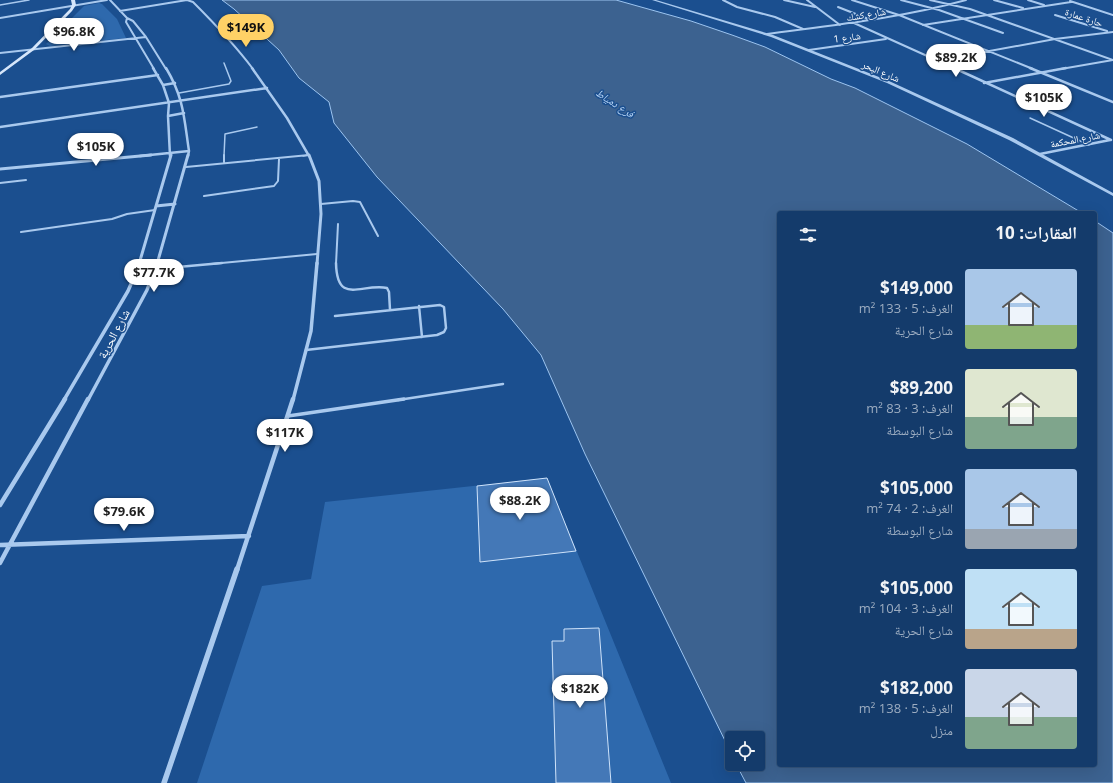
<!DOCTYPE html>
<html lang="ar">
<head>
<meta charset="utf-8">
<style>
	:root { --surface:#143b6b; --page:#1d4271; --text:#f1f3f6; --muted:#9dadc1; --line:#33557e; --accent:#ffd166 }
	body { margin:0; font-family:"Open Sans","Noto Naskh Arabic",sans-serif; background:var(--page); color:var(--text); direction:rtl; height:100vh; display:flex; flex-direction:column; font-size:15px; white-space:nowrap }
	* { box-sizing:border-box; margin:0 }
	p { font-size:13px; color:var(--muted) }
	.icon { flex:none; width:22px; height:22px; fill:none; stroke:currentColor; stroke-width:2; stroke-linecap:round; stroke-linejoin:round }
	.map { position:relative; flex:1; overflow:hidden; direction:ltr }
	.side { position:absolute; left:777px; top:211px; width:320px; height:556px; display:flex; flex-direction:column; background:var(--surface); border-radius:4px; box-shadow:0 4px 16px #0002,0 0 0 1px var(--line); direction:rtl }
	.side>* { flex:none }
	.tools { position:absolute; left:725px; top:731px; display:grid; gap:8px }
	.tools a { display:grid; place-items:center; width:40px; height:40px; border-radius:4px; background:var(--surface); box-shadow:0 4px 16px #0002,0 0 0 1px var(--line); font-size:20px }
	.price { position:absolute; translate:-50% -34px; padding:0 9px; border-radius:14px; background:#fff; color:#222; font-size:13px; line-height:26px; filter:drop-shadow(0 1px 2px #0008) }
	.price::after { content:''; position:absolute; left:50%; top:24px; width:12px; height:9px; margin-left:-6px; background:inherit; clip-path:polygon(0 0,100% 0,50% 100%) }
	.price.active { background:var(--accent); color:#111 }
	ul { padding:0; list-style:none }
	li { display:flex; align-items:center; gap:12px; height:100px; padding:0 20px }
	li span { display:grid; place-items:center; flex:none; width:112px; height:80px; border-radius:4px; color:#555 }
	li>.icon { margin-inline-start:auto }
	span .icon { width:48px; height:48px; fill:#fffc; stroke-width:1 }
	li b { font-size:17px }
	h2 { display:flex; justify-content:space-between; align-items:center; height:48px; padding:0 20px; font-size:17px }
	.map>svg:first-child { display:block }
</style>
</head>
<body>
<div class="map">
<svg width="1113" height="783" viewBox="0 0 1113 783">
	<rect width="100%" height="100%" fill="#1b4f8f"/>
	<path fill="#2e69ad" d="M99,3L102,4L117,19L126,38L50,46L46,44L84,6Z
		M547,478L671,783H197L262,586L311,579L325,502Z"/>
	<path fill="#3c6290" stroke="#9cc4f0" d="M222,0H616L691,21L732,35L765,47L831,79L855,88L967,144L1082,213H779V765H1095V221L1113,233V783H746L736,764H758V738H732V755L585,454L541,355L503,309L377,177L334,123L329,102L299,78L279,50L234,9Z"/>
	<path fill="#4478b7" stroke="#cfe3fa" d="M547,478L576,551L480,562L477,486Z
		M599,628L611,783H556L552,641H564V629Z"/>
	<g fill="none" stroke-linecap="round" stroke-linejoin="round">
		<path stroke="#a9c9ee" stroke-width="1.5" d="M0,5L29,0
			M179,93L229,84L231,81L224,63
			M1030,118L1089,145
			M224,156L225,134L257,127
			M303,156L309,155"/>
		<path stroke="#a9c9ee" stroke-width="2" d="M224,162V155
			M186,167L309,155
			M0,183L26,180
			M204,196L274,186L278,181L279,159
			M321,204L353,201L360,202L378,236
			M21,232L112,219L127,214L155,210
			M211,264L317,254
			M336,264L338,224"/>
		<path stroke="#a9c9ee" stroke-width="2.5" d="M336,263C337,306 361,283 387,288L389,292L390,310
			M178,267L222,263
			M419,306L422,337
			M306,350L437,335L444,332L446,328L444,307L440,305L335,316
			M398,400L503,384"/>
		<path stroke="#a9c9ee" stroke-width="3.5" d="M288,416L404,399"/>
		<path stroke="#a9c9ee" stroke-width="2" d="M110,0L127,18L133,21L146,37L166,69
			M187,0L193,2C214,23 235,45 253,69
			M723,0L737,7L775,17L803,29
			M784,0L815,7
			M807,0L840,25
			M852,0L899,15L1033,69
			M901,0L939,10L1003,33
			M930,0L970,9L1113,60
			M994,0L1023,8
			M1028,0L1044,5
			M1070,1L1113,15
			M838,7L871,20
			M120,11L187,0
			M1055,15L1107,31
			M0,18L107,0
			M127,18L126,22L154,69
			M854,23L956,69
			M923,25L1071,2
			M767,34C834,25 901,18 966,0
			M809,50L886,39
			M0,53L146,37
			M935,61L1055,39L1113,32
			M1061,69L1113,60"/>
		<path stroke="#a9c9ee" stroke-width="2.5" d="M153,68L163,85L169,103L168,116L170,156
			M166,68C184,98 184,118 189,151L188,156
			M252,68L287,118L309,156
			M954,68L1111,140
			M1030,68L1113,102
			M984,83L1066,68
			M163,85L175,83
			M0,97L158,75
			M168,116L184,113
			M0,127L267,88
			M1040,154L1110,140
			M140,156L189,151"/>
		<path stroke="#a9c9ee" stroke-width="3" d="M309,155L319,181L321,214L317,264
			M0,169L151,155
			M156,206L175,204
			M139,264L171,155
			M157,264L188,155"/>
		<path stroke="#a9c9ee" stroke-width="3.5" d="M138,269L156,266
			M64,400L128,291L140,263
			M88,400L147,290L157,263
			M293,400L311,331L317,263"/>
		<path stroke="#a9c9ee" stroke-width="4.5" d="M0,505L65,399
			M0,545L249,536
			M0,563L88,399
			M237,570L293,399"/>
		<path stroke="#a9c9ee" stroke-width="5.5" d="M164,783L237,569"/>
		<path fill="#a9c9ee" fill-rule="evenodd" d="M652,0H656L773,35L889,81L1013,138L1113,193V196L1009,140L887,83L771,37Z"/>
		<path fill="#d6e6fa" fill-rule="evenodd" d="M71,0H75L76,5L72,11L34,50L0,75V72L32,48L70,9L72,5Z"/>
	</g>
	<g text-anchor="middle" stroke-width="3" stroke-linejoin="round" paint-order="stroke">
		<g font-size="10" fill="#fff" stroke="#1b4f8f">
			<text transform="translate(866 14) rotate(-9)" y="4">شارع كشك</text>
			<text transform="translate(1084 17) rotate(18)" y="4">حارة عمارة</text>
			<text transform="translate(847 37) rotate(-8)" y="4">شارع 1</text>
			<text transform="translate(881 71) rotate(23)" y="4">شارع البحر</text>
			<text transform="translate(1075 139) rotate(-11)" y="4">شارع المحكمة</text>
		</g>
		<g font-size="11" font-style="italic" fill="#b5d3f5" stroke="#1b4f8f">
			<text transform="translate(615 103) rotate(33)" y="4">فرع دمياط</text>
		</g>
		<g font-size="12" fill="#fff" stroke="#1b4f8f">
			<text transform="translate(114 334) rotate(-62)" y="4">شارع الحرية</text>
		</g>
	</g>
</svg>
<div class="tools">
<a><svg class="icon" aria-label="locate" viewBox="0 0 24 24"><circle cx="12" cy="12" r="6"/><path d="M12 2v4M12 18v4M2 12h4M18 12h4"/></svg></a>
</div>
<b class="price active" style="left:246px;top:48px">$149K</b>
<b class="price" style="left:74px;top:52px">$96.8K</b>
<b class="price" style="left:956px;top:78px">$89.2K</b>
<b class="price" style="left:1044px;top:118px">$105K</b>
<b class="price" style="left:96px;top:167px">$105K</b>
<b class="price" style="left:154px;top:293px">$77.7K</b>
<b class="price" style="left:285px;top:453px">$117K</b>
<b class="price" style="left:520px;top:521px">$88.2K</b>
<b class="price" style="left:124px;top:532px">$79.6K</b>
<b class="price" style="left:580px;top:709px">$182K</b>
<section class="side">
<h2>العقارات: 10<svg class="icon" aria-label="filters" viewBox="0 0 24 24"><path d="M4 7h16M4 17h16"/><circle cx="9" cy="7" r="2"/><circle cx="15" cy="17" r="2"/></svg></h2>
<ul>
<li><span style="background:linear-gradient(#a9c7e8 70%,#8fb573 0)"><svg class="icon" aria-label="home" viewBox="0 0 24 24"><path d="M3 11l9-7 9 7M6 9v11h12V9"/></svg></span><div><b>$149,000</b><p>الغرف: 5 · 133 m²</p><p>شارع الحرية</p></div></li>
<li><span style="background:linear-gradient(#dfe7d0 60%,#7fa58c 0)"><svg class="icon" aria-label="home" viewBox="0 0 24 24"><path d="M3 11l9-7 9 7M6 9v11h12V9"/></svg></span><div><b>$89,200</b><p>الغرف: 3 · 83 m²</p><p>شارع البوسطة</p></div></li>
<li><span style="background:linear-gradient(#a9c7e8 75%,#9aa5b1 0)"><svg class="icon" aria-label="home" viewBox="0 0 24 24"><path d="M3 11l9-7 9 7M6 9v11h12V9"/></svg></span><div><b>$105,000</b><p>الغرف: 2 · 74 m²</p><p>شارع البوسطة</p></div></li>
<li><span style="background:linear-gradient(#bfe0f5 75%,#b9a48a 0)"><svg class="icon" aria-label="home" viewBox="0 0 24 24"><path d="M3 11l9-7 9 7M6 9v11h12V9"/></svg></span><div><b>$105,000</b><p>الغرف: 3 · 104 m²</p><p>شارع الحرية</p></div></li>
<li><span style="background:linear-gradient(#c9d6e8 60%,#7fa58c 0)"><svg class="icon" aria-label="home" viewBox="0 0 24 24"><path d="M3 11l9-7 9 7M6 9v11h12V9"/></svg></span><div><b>$182,000</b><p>الغرف: 5 · 138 m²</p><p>منزل</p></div></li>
</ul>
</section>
</div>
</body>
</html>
